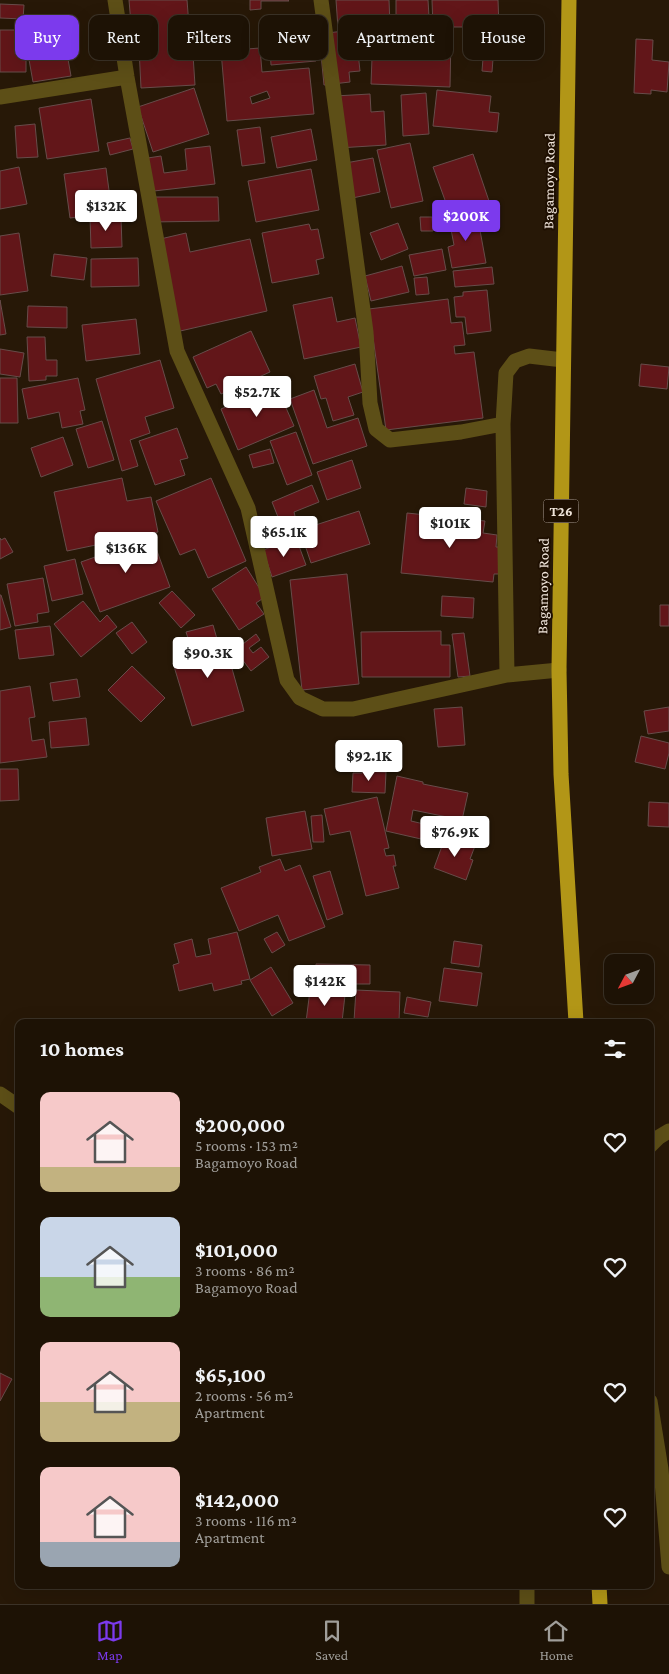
<!DOCTYPE html>
<html lang="en">
<head>
<meta charset="utf-8">
<style>
	:root { --surface:#1d1205; --page:#251b0f; --text:#f1f3f6; --muted:#a09e9a; --line:#3b3227; --accent:#7c3aed }
	body { margin:0; font-family:"Crimson Pro",serif; background:var(--page); color:var(--text); height:100vh; display:flex; flex-direction:column; font-size:19px; white-space:nowrap }
	* { box-sizing:border-box; margin:0 }
	p { font-size:16px; color:var(--muted) }
	.icon { flex:none; width:28px; height:28px; fill:none; stroke:currentColor; stroke-width:2; stroke-linecap:round; stroke-linejoin:round }
	.map { position:relative; flex:1; overflow:hidden }
	.panel { position:absolute; left:15px; top:1019px; width:639px; height:570px; display:flex; flex-direction:column; background:var(--surface); border-radius:10px; box-shadow:0 5px 20px #0002,0 0 0 1px var(--line) }
	.panel>* { flex:none }
	.hud { position:absolute; left:15px; top:15px; width:640px; height:45px; display:flex; gap:10px }
	.needle { width:32px; rotate:229deg }
	.fabs { position:absolute; left:604px; top:954px; display:grid; gap:10px }
	.fabs a { display:grid; place-items:center; width:50px; height:50px; border-radius:10px; background:var(--surface); box-shadow:0 5px 20px #0002,0 0 0 1px var(--line); font-size:25px }
	.price { position:absolute; translate:-50% -42px; padding:0 11px; border-radius:5px; background:#fff; color:#222; font-size:16px; line-height:32px; filter:drop-shadow(0 1px 2px #0008) }
	.price::after { content:''; position:absolute; left:50%; top:30px; width:15px; height:11px; margin-left:-8px; background:inherit; clip-path:polygon(0 0,100% 0,50% 100%) }
	.price.selected { background:var(--accent); color:#fff }
	ul { padding:0; list-style:none }
	li { display:flex; align-items:center; gap:15px; height:125px; padding:0 25px }
	li span { display:grid; place-items:center; flex:none; width:140px; height:100px; border-radius:10px; color:#555 }
	li>.icon { margin-inline-start:auto }
	span .icon { width:60px; height:60px; fill:#fffc; stroke-width:1 }
	li b { font-size:21px }
	h2 { display:flex; justify-content:space-between; align-items:center; height:60px; padding:0 25px; font-size:21px }
	.chip { padding:0 18px; border-radius:10px; background:var(--surface); box-shadow:0 5px 20px #0002,0 0 0 1px var(--line); font-size:18px; line-height:45px }
	.chip.selected { background:var(--accent); color:#fff }
	.tabs { display:flex; justify-content:space-around; align-items:center; height:70px; border-top:1px solid var(--line); background:var(--surface); font-size:14px; color:var(--muted) }
	.tabs a { display:grid; justify-items:center; gap:2px }
	.tabs .selected { color:var(--accent) }
	.map>svg:first-child { display:block }
</style>
</head>
<body>
<div class="map">
<svg width="669" height="1604" viewBox="0 0 669 1604">
	<rect width="100%" height="100%" fill="#271807"/>
	<path fill="#621619" stroke="#674c4a" fill-rule="evenodd" d="M129,0H187L190,39L210,38L211,54L193,55L195,85L141,88L139,48H133Z
		M250,0H288L289,1H261V9L250,10Z
		M336,0H389L390,25L338,28Z
		M396,0H428L429,17H396Z
		M432,0H498L499,27H433Z
		M0,4L24,5L23,19L0,18Z
		M396,25L425,26V34L451,35L450,87L371,84L373,32L396,33Z
		M313,28L316,61L271,65L269,31Z
		M0,30H26V72H0Z
		M344,31L346,45L357,43L360,71L349,72L350,82L324,85L319,34Z
		M636,39L653,40L652,60L669,62L667,92L651,90V94L634,93Z
		M484,46H487L486,59H493L492,72L482,71Z
		M66,48L71,76L33,82L28,54Z
		M260,48L262,72L309,68L314,114L227,121L221,51ZM267,91L270,98L252,104L250,97Z
		M194,88L209,134L153,152L138,107Z
		M437,90L491,96L489,112L499,113L497,132L433,126Z
		M426,93L429,134L403,136L401,95Z
		M370,94L371,112L384,111L386,145L338,148L335,96Z
		M91,99L99,151L47,159L39,108Z
		M35,124L38,157L17,158L15,126Z
		M260,127L265,163L242,166L237,130Z
		M311,129L317,160L277,168L271,137Z
		M130,138L133,149L110,155L107,143Z
		M410,143L423,201L391,208L377,150Z
		M210,146L215,184L145,192L141,159L161,156L164,173L187,170L185,149Z
		M473,154L489,201L450,214L433,167Z
		M373,158L380,192L348,199L340,164Z
		M19,167L27,204L0,209V171Z
		M106,168L112,213L70,218L64,174Z
		M311,169L319,210L256,222L248,181Z
		M150,197H218L219,221L150,222Z
		M477,214L486,263L452,268L448,247L454,245L449,219Z
		M90,217H121L122,247L91,248Z
		M420,217H432L433,231H421Z
		M398,223L408,249L381,260L370,233Z
		M309,224L311,230L318,229L324,258L316,260L319,274L272,283L262,233Z
		M19,233L28,291L0,295V236Z
		M186,233L190,252L250,239L267,311L176,332L156,240Z
		M442,249L446,270L414,276L409,255Z
		M54,254L87,258L84,280L51,276Z
		M138,258L139,286L91,287V259Z
		M402,266L409,292L371,301L365,276Z
		M492,267L494,284L455,287L453,271Z
		M427,277L429,294L416,295L414,278Z
		M487,290L491,331L467,334L465,317H456L454,297L463,296V292Z
		M332,297L337,322L355,318L361,347L304,359L293,305Z
		M448,299L451,323L462,322L465,345L454,346L455,354L474,352L483,418L386,430L369,309Z
		M0,300L6,334L0,335Z
		M28,306L67,307V328L27,327Z
		M136,319L140,354L86,361L82,325Z
		M251,331L270,372L221,394L216,384L207,388L193,357Z
		M27,337H45L46,360H57V376H46V380L29,381Z
		M0,349L24,353L20,377L0,374Z
		M160,360L174,408L145,417L150,433L130,440L138,466L122,471L96,379Z
		M355,364L363,392L348,397L354,415L333,421L326,398L321,399L314,376Z
		M641,364L669,367L667,389L639,386Z
		M0,378H17L18,423H0Z
		M78,378L85,410L80,411L83,424L62,428L59,412L28,419L22,389Z
		M276,385L294,426L238,450L221,409Z
		M314,390L327,428L358,418L367,446L313,464L290,399Z
		M102,421L114,460L88,468L76,429Z
		M177,428L188,458L180,460L185,475L155,485L139,441Z
		M296,432L312,475L287,485L270,441Z
		M63,437L73,465L41,477L31,448Z
		M270,449L274,463L253,468L249,455Z
		M352,460L361,488L327,500L317,472Z
		M122,478L127,501L151,497L158,532L67,551L54,492Z
		M211,478L246,561L208,578L195,549L180,555L156,501Z
		M312,485L319,502L294,512L295,516L280,522L272,502Z
		M466,488L487,491L486,507L464,504Z
		M359,511L370,544L311,563L300,530Z
		M407,513L485,521L483,533L497,535L496,547H501L499,574H494L493,582L401,573Z
		M152,537L170,587L100,612L81,562Z
		M0,538L1,540L5,538L13,552L0,559Z
		M296,538L306,565L272,577L263,550Z
		M75,559L83,594L52,601L44,566Z
		M246,567L265,597L256,603L264,614L239,630L212,589Z
		M347,574L359,684L302,690L290,580Z
		M43,578L49,612L37,614L38,622L15,626L7,584Z
		M172,591L195,615L181,628L159,603Z
		M0,595H1L11,627L0,630Z
		M442,596L474,598L473,618L441,616Z
		M83,601L100,622L107,615L117,627L81,657L54,624Z
		M660,605H669V626H660Z
		M132,622L147,642L132,654L116,633Z
		M213,625L221,653L227,651L244,711L192,726L173,663L194,657L186,632Z
		M50,626L54,655L19,659L15,630Z
		M441,631V645H450V677H362L361,632Z
		M464,633L470,676L458,677L452,634Z
		M256,634L260,640L249,648L253,653L261,647L269,657L251,671L235,650Z
		M132,666L165,698L141,722L108,690Z
		M77,679L80,697L53,701L50,683Z
		M30,686L35,717L29,718L32,741L44,739L47,757L0,763V691Z
		M462,707L465,745L438,747L434,709Z
		M669,707V731L648,734L644,711Z
		M86,718L89,745L51,748L49,722Z
		M641,736L669,743V753L665,769L635,762Z
		M0,769H18L19,800L0,801Z
		M362,771L386,772L385,793L352,792L353,773H362Z
		M397,776L423,782V784L468,793L462,820L413,810L411,821L424,824L421,839L386,831Z
		M377,797L389,848L384,849L386,856L394,855L396,866H393L399,888L366,896L350,831L330,835L324,809Z
		M649,802L669,803V827L648,826Z
		M305,811L312,849L272,856L266,818Z
		M322,815L324,842H313L311,816Z
		M446,835L475,846L470,859L473,860L466,880L434,868Z
		M280,859L285,871L300,865L325,927L289,941L278,915L239,931L221,888L261,872L259,867Z
		M330,871L343,914L327,920L313,876Z
		M237,932L250,979L241,981L242,984L214,991L212,983L179,991L173,965L179,963L174,944L192,939L196,957L211,954L208,939Z
		M277,932L285,945L272,953L264,939Z
		M454,941L482,945L479,967L451,963Z
		M316,964L370,965V984H316Z
		M271,967L293,1003L272,1016L250,980Z
		M444,968L482,973L477,1006L439,1001Z
		M310,990L345,995L342,1022H306Z
		M356,990L400,992L399,1022L354,1021Z
		M407,997L431,1002L428,1017L404,1013Z
		M0,1373L12,1379L0,1401Z"/>
	<g fill="none" stroke-linecap="round" stroke-linejoin="round">
		<path stroke="#5d4f17" stroke-width="15" d="M115,0L127,77L177,351L248,508L287,680L300,698L323,709H353L507,675L559,670
			M321,0L366,332L370,403L376,429L390,440L461,432L503,424L506,373L515,361L529,356L563,360
			M0,97L127,77
			M503,424L507,675
			M0,1094L19,1107
			M650,1146L659,1137L669,1131
			M650,1401L661,1469L669,1567
			M527,1585V1604"/>
		<path stroke="#b29617" stroke-width="15" d="M569,0L559,670L561,774L576,1022
			M599,1585L600,1604"/>
	</g>
	<g text-anchor="middle" stroke-width="4" stroke-linejoin="round" paint-order="stroke">
		<rect fill="#1e0f01" stroke="#b1a59a" stroke-width="1" x="543.5" y="499.5" width="35" height="23" rx="4"/>
		<g font-size="14" font-weight="bold" fill="#f0e5db">
			<text x="561" y="516">T26</text>
		</g>
		<g font-size="15" fill="#f0e5db" stroke="#1e0f01">
			<text transform="translate(549 181) rotate(-89)" y="5">Bagamoyo Road</text>
			<text transform="translate(543 586) rotate(-89)" y="5">Bagamoyo Road</text>
		</g>
	</g>
</svg>
<div class="fabs">
<a><svg class="needle" viewBox="-14 -14 28 28"><path d="M0-13l5 13h-10z" fill="#e53935"/><path d="M0 13l5-13h-10z" fill="#a09e9a"/></svg></a>
</div>
<b class="price" style="left:106px;top:232px">$132K</b>
<b class="price selected" style="left:466px;top:242px">$200K</b>
<b class="price" style="left:257px;top:418px">$52.7K</b>
<b class="price" style="left:450px;top:549px">$101K</b>
<b class="price" style="left:284px;top:558px">$65.1K</b>
<b class="price" style="left:126px;top:574px">$136K</b>
<b class="price" style="left:208px;top:679px">$90.3K</b>
<b class="price" style="left:369px;top:782px">$92.1K</b>
<b class="price" style="left:455px;top:858px">$76.9K</b>
<b class="price" style="left:325px;top:1007px">$142K</b>
<div class="hud">
<a class="chip selected">Buy</a>
<a class="chip">Rent</a>
<a class="chip">Filters</a>
<a class="chip">New</a>
<a class="chip">Apartment</a>
<a class="chip">House</a>
</div>
<section class="panel">
<h2>10 homes<svg class="icon" aria-label="filters" viewBox="0 0 24 24"><path d="M4 7h16M4 17h16"/><circle cx="9" cy="7" r="2"/><circle cx="15" cy="17" r="2"/></svg></h2>
<ul>
<li><span style="background:linear-gradient(#f6c9c9 75%,#c2b280 0)"><svg class="icon" aria-label="home" viewBox="0 0 24 24"><path d="M3 11l9-7 9 7M6 9v11h12V9"/></svg></span><div><b>$200,000</b><p>5 rooms · 153 m²</p><p>Bagamoyo Road</p></div><svg class="icon" aria-label="heart" viewBox="0 0 24 24"><path d="M12 20l-8-8c-3-5 5-10 8-4 3-6 11-1 8 4z"/></svg></li>
<li><span style="background:linear-gradient(#c9d6e8 60%,#8fb573 0)"><svg class="icon" aria-label="home" viewBox="0 0 24 24"><path d="M3 11l9-7 9 7M6 9v11h12V9"/></svg></span><div><b>$101,000</b><p>3 rooms · 86 m²</p><p>Bagamoyo Road</p></div><svg class="icon" aria-label="heart" viewBox="0 0 24 24"><path d="M12 20l-8-8c-3-5 5-10 8-4 3-6 11-1 8 4z"/></svg></li>
<li><span style="background:linear-gradient(#f6c9c9 60%,#c2b280 0)"><svg class="icon" aria-label="home" viewBox="0 0 24 24"><path d="M3 11l9-7 9 7M6 9v11h12V9"/></svg></span><div><b>$65,100</b><p>2 rooms · 56 m²</p><p>Apartment</p></div><svg class="icon" aria-label="heart" viewBox="0 0 24 24"><path d="M12 20l-8-8c-3-5 5-10 8-4 3-6 11-1 8 4z"/></svg></li>
<li><span style="background:linear-gradient(#f6c9c9 75%,#9aa5b1 0)"><svg class="icon" aria-label="home" viewBox="0 0 24 24"><path d="M3 11l9-7 9 7M6 9v11h12V9"/></svg></span><div><b>$142,000</b><p>3 rooms · 116 m²</p><p>Apartment</p></div><svg class="icon" aria-label="heart" viewBox="0 0 24 24"><path d="M12 20l-8-8c-3-5 5-10 8-4 3-6 11-1 8 4z"/></svg></li>
</ul>
</section>
</div>
<nav class="tabs">
<a class="selected"><svg class="icon" aria-label="map" viewBox="0 0 24 24"><path d="M3 6l6-2 6 2 6-2v14l-6 2-6-2-6 2zM9 4v14M15 6v14"/></svg>Map</a>
<a><svg class="icon" aria-label="saved" viewBox="0 0 24 24"><path d="M7 4h10v16l-5-4-5 4z"/></svg>Saved</a>
<a><svg class="icon" aria-label="home" viewBox="0 0 24 24"><path d="M3 11l9-7 9 7M6 9v11h12V9"/></svg>Home</a>
</nav>
</body>
</html>
